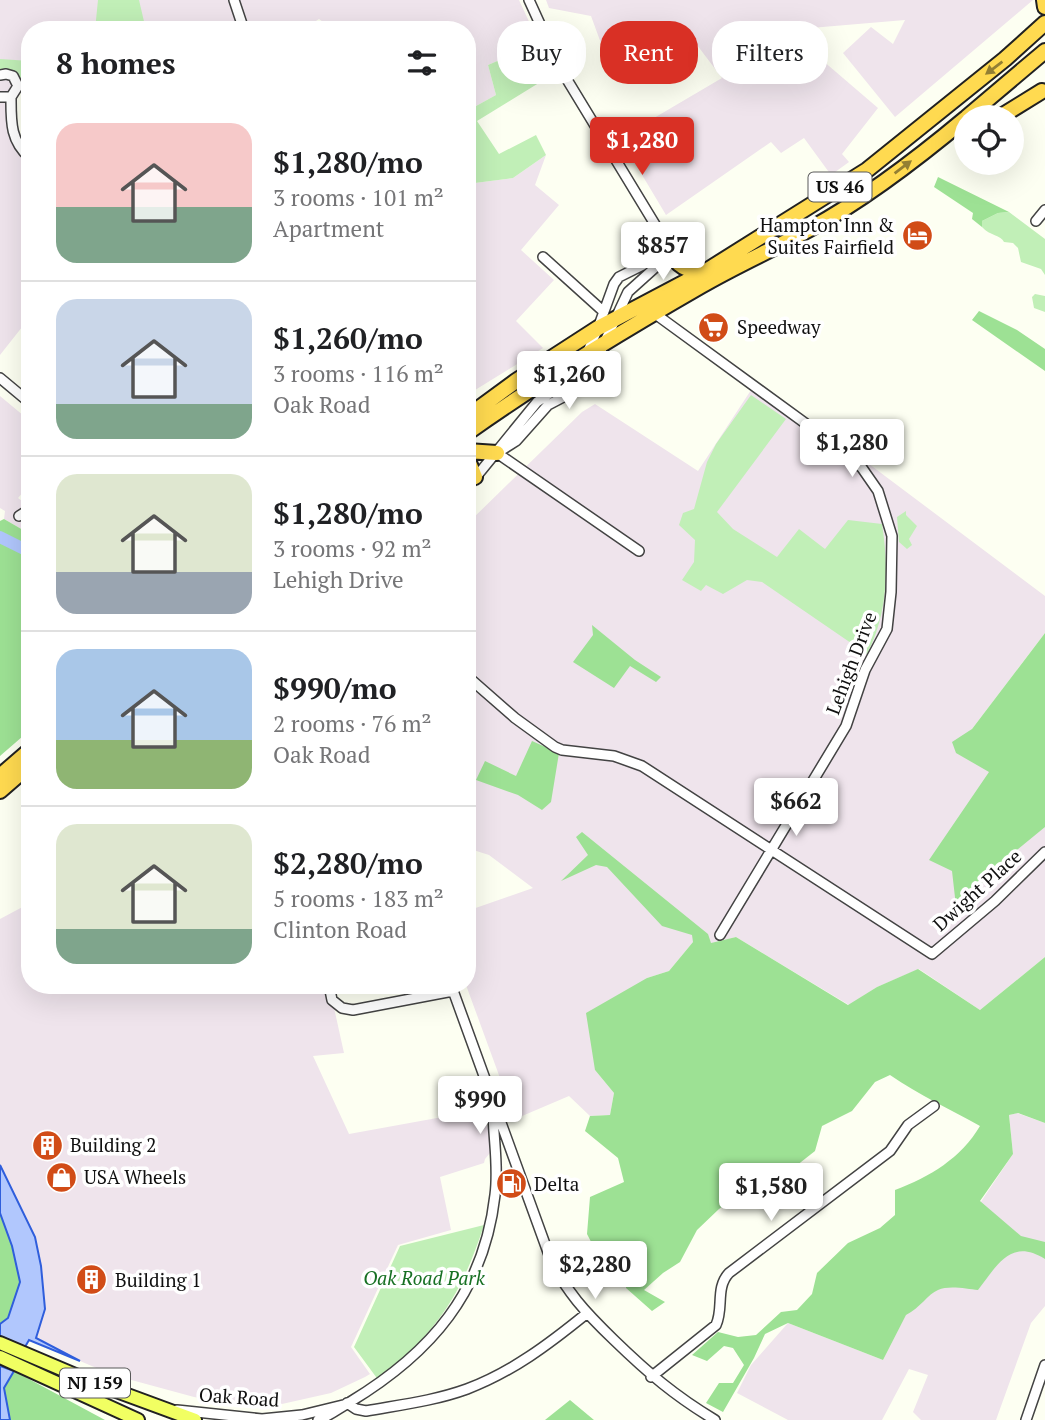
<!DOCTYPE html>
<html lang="en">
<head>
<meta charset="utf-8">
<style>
	:root { --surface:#fff; --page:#f6f6f6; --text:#202124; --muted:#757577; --line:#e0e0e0; --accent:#d93025 }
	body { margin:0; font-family:"PT Serif",serif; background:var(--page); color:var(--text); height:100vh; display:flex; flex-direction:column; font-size:26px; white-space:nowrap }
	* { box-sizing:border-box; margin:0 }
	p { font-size:23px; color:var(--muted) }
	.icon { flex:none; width:38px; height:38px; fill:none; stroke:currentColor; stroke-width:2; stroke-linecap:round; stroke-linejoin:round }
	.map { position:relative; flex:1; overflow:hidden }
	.details { position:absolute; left:21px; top:21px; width:455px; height:973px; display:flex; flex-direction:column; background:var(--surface); border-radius:28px; box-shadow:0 7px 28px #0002 }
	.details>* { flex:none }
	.top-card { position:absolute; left:497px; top:21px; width:443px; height:63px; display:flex; gap:14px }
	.controls { position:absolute; left:954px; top:105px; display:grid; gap:14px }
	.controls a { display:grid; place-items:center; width:70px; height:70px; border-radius:50%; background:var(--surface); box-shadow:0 7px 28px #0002; font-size:35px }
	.price { position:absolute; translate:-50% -60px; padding:0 16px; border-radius:7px; background:#fff; color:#222; font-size:23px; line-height:46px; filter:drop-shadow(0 2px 4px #0008) }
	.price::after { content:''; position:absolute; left:50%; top:42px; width:21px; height:16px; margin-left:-10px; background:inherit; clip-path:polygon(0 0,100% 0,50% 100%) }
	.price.selected { background:var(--accent); color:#fff }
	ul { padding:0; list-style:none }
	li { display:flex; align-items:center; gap:21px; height:175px; padding:0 35px }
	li+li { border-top:2px solid var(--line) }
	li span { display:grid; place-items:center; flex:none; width:196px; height:140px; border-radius:21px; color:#555 }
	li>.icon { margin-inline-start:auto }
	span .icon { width:84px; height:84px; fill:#fffc; stroke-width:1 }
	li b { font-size:30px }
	h2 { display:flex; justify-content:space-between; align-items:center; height:84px; padding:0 35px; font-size:30px }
	.pill { padding:0 24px; border-radius:28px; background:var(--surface); box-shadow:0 7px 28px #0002; font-size:24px; line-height:63px }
	.pill.selected { background:var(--accent); color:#fff }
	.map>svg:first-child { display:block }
</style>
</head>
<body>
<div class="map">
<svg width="1045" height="1420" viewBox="0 0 1045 1420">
	<rect width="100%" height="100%" fill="#fdfff2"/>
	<path fill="#efe4ec" d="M0,0H519L539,43L488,65L496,95L467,111V30H334L319,19L302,30H30V88L9,89L21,143L30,151V317L0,355Z
		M546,0H1033L895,117L843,53L871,27L893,44L905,20L787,30L878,108L842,154L849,162L831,175L804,138L781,153L771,142L666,215L620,138L722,78L694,41L602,46L591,16L549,8Z
		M546,155L535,185L559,205L521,250L554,280L516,321L543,348L467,395V184L513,178Z
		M753,387L860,468L865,461L1045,596V633L956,750L1045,806V957L980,1010L919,969L877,987L849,1005L736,937L704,945L693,942L669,971L647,978L595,1070L614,1093L610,1115L590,1116L569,1096L515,1119L466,985L467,911L533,888L489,855L467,848V524L582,412L595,404L698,471Z
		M0,396L30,421V484L18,498L30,507V534L4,519L5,511L0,508Z
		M30,903V985H329L344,1053L313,1056L349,1134L481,1110L495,1147L485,1159L484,1163L440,1177L451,1230L398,1245L351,1347L370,1374L365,1377L331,1393L273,1406H245L194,1397L113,1375L80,1361L35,1338L45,1309L41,1265L35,1237L0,1165V919Z
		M1017,1113L1045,1123V1306L1031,1323L996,1420H921L913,1412L928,1375L909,1369L882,1420H788L737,1393L751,1365L788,1323L883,1360L908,1310L1013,1154L1009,1115Z"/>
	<path fill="#c1efb7" d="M98,0H139L146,30H95Z
		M539,43L555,73L477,121L499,154L536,135L546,155L513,178L467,184V111L496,95L488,65Z
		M0,59L30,61V86L13,72L0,71Z
		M1009,212L1045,239V275L1041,269L1021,262L1018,248L1013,243L1004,242C1001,235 990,236 982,227V221L998,213Z
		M1035,294L1045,296V312L1034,308L1032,297Z
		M751,395L786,419L717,512L733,529L777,557L799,529L825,549L848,520L882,524C889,568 888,613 867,654L762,582L747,580L723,594L706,585L701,591L682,580L694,562L695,540L679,525L683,513L694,509L707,462L716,444Z
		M906,511V515L917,526L909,539L912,545L907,549L899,542L897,517Z
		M484,1225C460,1299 437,1329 379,1381L354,1347L400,1246Z"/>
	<path fill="#9de194" d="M938,177L1009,212L998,213L982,221V227L972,219L973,213L934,187Z
		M979,311L1017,330L1045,349V371L972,320Z
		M4,519L30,534V730L0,756V521Z
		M592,625L635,660L661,677L656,682L630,666L614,688L573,662L593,635Z
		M1045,633V827L1007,858L985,879L957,915L952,871L929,860L989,772L956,753L952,742L972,729Z
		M532,741L559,753L551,802L542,810L518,795L476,780L485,761L516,776Z
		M582,832L708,934L711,943L736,937L848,1005L877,987L918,969L980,1010L1045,957V1123L1018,1113L1009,1115L1013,1154L980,1201L1021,1236L1045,1242V1259C1011,1238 998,1264 978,1290C967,1289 949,1285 938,1290C928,1294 920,1308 906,1315L883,1360L788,1323L765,1334L754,1358L723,1412L706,1403L719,1383H733L744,1365L733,1348L724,1346L707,1361L692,1355L718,1332L738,1337L756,1335L781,1312L797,1310L812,1294L817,1273L848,1243L880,1228L895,1215V1190C930,1177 961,1158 980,1126C950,1109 919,1095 890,1075L875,1082L852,1111L822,1126L815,1151L773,1184L755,1182L719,1209L697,1230L680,1262L663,1273L644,1290L665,1302L652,1311L626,1288V1259L616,1249L603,1265L587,1234L590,1197L624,1182L618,1158L585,1131L590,1116L610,1115L614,1093L595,1070L586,1013L647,978L669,971L693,942L692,935L662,926L607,867L596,865L561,881L588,855L576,837Z
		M0,1213L12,1246L20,1282L8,1319L0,1324Z
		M14,1371L105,1420H10L4,1388Z
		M570,1400L594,1420H545Z"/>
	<path fill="#b1c7fd" stroke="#2f5edc" stroke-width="2" d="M0,1165L35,1237L41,1266L45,1309L36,1338L80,1361L29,1340L25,1347L0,1336V1324L8,1318L20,1282L12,1246L0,1213Z
		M0,1366L14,1371L4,1388L10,1420H0Z"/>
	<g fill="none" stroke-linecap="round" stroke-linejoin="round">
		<path stroke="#b1c7fd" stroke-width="12" d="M0,537L30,552"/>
		<defs>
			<path id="minor" d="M234,0L244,30
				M0,75L6,74L13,76L18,86L11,97H0
				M11,97C11,121 10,141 30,158
				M1036,221L1045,210
				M543,257L604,312
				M654,313L846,453L862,468L878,491L892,536L891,592L887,629L865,670L846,726L720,935
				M0,378L30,403
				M497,453L516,441L548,405L569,394L586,382L628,292L658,265L662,247L659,231L560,68L529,0
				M497,453L639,551
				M467,488L537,402L578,374L598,328L614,284L619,277L643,265L653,256L658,240
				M19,516L30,509
				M467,676L515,718L555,747L562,750L614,756L642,766L932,954L995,901L1045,852
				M329,985L332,1000L342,1008L353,1010L453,991
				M451,985L549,1255C564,1290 587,1314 614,1340C648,1373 675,1396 715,1420
				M651,1377L716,1325C724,1308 715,1288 729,1273L890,1151L908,1125L934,1106
				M347,1403L356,1409L366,1411C399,1405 434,1401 467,1389C512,1372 549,1344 586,1314
				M177,1410L262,1419L302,1415L343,1405
				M318,1420C331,1415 339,1408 350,1402C431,1353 484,1292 495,1195C499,1166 493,1138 493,1109
				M1026,1420L1045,1365"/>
			<path id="major" d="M0,1343L92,1382L195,1420
				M0,1357L138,1420"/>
			<path id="highway" d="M1044,0L1045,7
				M967,117L1045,51
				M1000,117L1042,91
				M659,231C672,254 675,273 705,271
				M467,417L516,381L598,328L706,271L867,170L1005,59L1045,23
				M467,433C543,379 621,332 701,286C737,265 774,249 810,229C865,199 917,159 966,118
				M467,451L497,453
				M467,458L475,477
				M0,776L30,750
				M0,791L30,765"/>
		</defs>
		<use href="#minor" stroke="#434343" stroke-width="12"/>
		<use href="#major" stroke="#212121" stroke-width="16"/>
		<use href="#highway" stroke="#212121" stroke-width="18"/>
		<use href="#minor" stroke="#fff" stroke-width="9"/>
		<use href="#major" stroke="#f1ff62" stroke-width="12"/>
		<use href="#highway" stroke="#ffda50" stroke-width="14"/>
	</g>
	<defs><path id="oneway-solid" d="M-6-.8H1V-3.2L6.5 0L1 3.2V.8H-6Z" transform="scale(1.75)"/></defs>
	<g fill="#937f33">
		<use href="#oneway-solid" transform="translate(994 68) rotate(143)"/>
		<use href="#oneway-solid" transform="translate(903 167) rotate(-37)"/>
	</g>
	<defs>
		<symbol id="hotel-disc" viewBox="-11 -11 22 22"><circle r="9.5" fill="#d14c17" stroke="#fff"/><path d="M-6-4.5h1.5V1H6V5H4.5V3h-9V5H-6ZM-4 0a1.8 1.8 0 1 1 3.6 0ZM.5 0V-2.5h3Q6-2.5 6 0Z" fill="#fff"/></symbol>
		<symbol id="supermarket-disc" viewBox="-11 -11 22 22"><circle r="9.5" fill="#d14c17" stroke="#fff"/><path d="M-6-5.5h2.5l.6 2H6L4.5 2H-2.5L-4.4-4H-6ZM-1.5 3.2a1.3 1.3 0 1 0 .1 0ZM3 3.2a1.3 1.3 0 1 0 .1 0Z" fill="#fff"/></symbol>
		<symbol id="building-disc" viewBox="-11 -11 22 22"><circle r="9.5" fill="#d14c17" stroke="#fff"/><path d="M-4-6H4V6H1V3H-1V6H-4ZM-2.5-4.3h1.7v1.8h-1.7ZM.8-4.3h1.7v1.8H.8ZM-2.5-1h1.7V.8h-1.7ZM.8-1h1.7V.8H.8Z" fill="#fff"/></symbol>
		<symbol id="shop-disc" viewBox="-11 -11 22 22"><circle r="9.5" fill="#d14c17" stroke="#fff"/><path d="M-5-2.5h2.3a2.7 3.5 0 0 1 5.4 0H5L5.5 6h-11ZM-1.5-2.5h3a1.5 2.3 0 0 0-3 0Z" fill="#fff"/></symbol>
		<symbol id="fuel-disc" viewBox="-11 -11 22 22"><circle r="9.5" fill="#d14c17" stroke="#fff"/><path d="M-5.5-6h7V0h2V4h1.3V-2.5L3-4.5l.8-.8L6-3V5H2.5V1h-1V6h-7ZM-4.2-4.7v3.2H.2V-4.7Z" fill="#fff"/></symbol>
	</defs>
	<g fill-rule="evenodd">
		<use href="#hotel-disc" x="900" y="218" width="35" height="35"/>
		<use href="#supermarket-disc" x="696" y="310" width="35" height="35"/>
		<use href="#building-disc" x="30" y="1128" width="35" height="35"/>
		<use href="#shop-disc" x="44" y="1160" width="35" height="35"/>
		<use href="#fuel-disc" x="494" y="1166" width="35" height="35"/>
		<use href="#building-disc" x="74" y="1262" width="35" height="35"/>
	</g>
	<g text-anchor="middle" stroke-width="7" stroke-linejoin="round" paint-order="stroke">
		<g fill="#fff" stroke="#585858" stroke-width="2">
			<rect x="808.5" y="172.5" width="63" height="29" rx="5"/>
			<rect x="60" y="1368.5" width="70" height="29" rx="5"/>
		</g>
		<g font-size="18" font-weight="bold" fill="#101010">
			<text x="840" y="193">US 46</text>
			<text x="95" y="1389">NJ 159</text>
		</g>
		<g font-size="19" fill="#101010" stroke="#fff" text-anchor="start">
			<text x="894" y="232" text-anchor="end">Hampton Inn &amp;<tspan x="894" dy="22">Suites Fairfield</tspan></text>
			<text x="737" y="334">Speedway</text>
			<text x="70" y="1152">Building 2</text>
			<text x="84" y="1184">USA Wheels</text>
			<text x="534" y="1191">Delta</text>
			<text x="115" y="1287">Building 1</text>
		</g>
		<g font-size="19" fill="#101010" stroke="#fff">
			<text transform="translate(851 663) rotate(-69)" y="7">Lehigh Drive</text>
			<text transform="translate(977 890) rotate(-42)" y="7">Dwight Place</text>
			<text transform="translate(239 1397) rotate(4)" y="7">Oak Road</text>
		</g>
		<g font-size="19" font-style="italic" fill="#177023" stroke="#fff">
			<text x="424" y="1285">Oak Road Park</text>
		</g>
	</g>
</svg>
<div class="controls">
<a><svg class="icon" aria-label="locate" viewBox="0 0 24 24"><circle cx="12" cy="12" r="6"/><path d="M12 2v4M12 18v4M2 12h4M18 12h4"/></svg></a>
</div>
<b class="price selected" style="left:642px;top:177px">$1,280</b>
<b class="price" style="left:663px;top:282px">$857</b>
<b class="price" style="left:569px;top:411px">$1,260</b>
<b class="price" style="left:852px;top:479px">$1,280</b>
<b class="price" style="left:796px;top:838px">$662</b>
<b class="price" style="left:480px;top:1136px">$990</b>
<b class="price" style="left:771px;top:1223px">$1,580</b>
<b class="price" style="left:595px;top:1301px">$2,280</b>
<div class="top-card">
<a class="pill">Buy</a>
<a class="pill selected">Rent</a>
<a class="pill">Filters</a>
</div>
<section class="details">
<h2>8 homes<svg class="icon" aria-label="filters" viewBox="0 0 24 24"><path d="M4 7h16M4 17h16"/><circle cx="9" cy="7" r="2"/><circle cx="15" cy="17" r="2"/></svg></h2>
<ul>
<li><span style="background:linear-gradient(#f6c9c9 60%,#7fa58c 0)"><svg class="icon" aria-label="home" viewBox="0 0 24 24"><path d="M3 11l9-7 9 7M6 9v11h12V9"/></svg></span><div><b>$1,280/mo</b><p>3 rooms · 101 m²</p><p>Apartment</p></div></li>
<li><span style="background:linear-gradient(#c9d6e8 75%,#7fa58c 0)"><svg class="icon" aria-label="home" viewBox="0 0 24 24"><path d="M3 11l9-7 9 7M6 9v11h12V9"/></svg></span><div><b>$1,260/mo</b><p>3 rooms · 116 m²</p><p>Oak Road</p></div></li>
<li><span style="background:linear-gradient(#dfe7d0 70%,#9aa5b1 0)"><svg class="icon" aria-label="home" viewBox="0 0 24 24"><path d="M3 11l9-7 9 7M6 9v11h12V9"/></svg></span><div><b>$1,280/mo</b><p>3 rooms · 92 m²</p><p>Lehigh Drive</p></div></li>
<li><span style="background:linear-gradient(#a9c7e8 65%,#8fb573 0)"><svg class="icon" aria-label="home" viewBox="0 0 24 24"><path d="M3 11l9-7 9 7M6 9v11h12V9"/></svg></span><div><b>$990/mo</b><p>2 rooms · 76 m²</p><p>Oak Road</p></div></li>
<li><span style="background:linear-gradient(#dfe7d0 75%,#7fa58c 0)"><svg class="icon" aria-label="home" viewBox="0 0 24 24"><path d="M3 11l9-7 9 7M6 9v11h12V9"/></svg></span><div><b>$2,280/mo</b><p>5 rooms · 183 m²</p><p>Clinton Road</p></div></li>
</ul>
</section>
</div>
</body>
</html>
